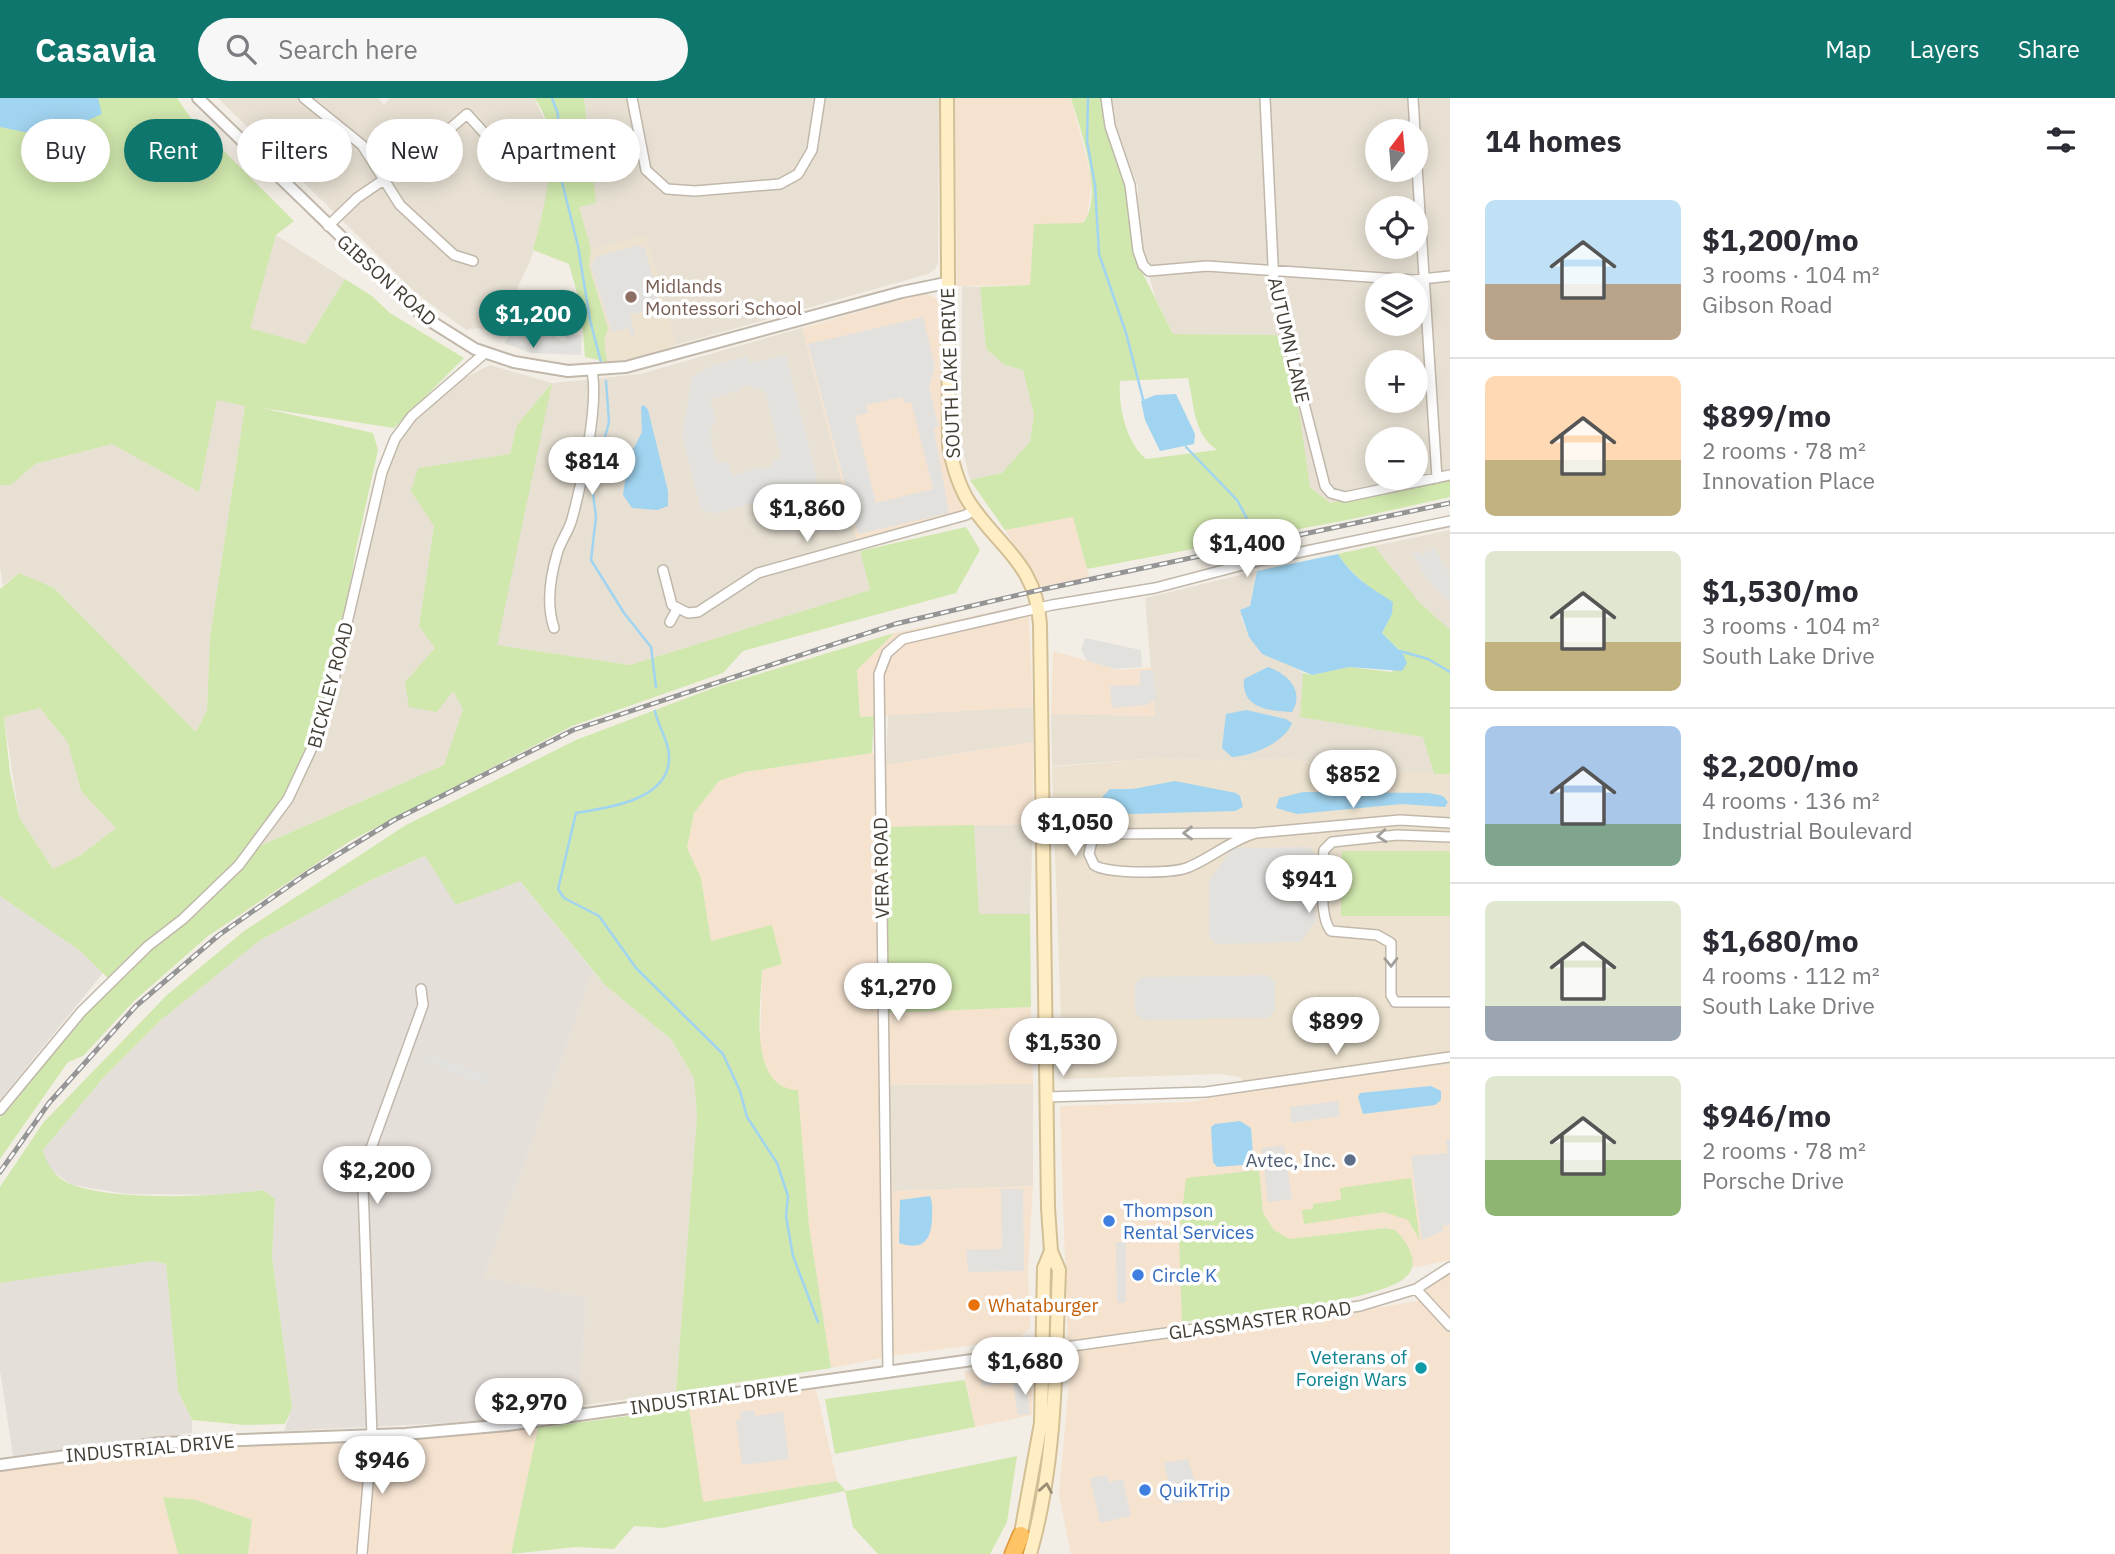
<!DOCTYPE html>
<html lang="en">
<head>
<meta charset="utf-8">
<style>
	:root { --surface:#fff; --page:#f7f7f7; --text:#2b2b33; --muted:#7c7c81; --line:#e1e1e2; --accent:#0f766e }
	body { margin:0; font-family:"IBM Plex Sans",sans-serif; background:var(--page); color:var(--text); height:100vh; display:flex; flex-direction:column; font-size:26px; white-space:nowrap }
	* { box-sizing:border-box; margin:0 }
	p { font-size:23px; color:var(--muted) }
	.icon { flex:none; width:38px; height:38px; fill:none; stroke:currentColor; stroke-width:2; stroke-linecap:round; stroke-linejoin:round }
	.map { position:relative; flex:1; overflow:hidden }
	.side { display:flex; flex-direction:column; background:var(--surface); width:665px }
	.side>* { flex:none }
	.guide { position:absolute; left:21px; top:21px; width:665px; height:63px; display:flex; gap:14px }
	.needle { width:46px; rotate:16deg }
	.tools { position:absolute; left:1365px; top:21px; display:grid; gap:14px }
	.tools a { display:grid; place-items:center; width:63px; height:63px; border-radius:50%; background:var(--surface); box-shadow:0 4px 18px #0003; font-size:35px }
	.price { position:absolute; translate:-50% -60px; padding:0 16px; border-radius:24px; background:#fff; color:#222; font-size:23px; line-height:46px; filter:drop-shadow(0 2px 4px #0008) }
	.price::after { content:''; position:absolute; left:50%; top:42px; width:21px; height:16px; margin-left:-10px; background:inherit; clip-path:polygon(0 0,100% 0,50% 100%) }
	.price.current { background:var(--accent); color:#fff }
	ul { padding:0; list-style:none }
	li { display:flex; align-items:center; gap:21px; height:175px; padding:0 35px }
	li+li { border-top:2px solid var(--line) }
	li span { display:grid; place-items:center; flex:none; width:196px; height:140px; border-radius:10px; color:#555 }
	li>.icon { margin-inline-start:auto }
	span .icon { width:84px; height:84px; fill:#fffc; stroke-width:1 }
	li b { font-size:30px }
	h2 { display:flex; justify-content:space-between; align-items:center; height:84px; padding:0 35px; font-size:30px }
	.pill { padding:0 24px; border-radius:32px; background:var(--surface); box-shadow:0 4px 18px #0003; font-size:24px; line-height:63px }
	.pill.current { background:var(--accent); color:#fff }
	header { display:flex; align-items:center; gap:42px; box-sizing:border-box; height:98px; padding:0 35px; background:var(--accent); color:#fff }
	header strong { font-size:33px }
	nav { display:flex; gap:38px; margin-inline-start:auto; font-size:24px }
	.search { width:490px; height:63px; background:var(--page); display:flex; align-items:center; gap:18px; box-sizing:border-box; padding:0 24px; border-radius:38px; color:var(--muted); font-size:26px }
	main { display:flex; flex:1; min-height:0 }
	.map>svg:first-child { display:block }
</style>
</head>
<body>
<header>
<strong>Casavia</strong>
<div class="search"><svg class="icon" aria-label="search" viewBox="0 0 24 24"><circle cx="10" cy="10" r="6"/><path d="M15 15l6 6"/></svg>Search here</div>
<nav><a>Map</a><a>Layers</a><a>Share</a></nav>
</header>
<main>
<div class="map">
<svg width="1450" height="1456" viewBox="0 0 1450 1456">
	<rect width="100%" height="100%" fill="#f3eee5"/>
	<path fill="#e7e0d3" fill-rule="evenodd" d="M218,0H378L384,7L390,0H534L544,21L552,67L547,98L531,161L496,236L479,230L466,232L416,195Z
		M584,0H939L938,165L935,171L928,176L676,247L646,138L591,151L578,108L595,105Z
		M1112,0H1450V380L1330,405L1310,389L1277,237L1173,236L1155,199L1145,162L1137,120L1138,89L1115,27ZM1377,33H1416V72H1377ZM1377,110H1416V149H1377ZM1377,187H1416V226H1377ZM1377,264H1416V303H1377ZM1377,341H1416V380H1377Z
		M276,137L345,181L305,246L249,230Z
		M962,188L980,189L986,251L1005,267L1023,272L1034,317L1030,344L1013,366L1002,375L970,382L961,347Z
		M802,230L870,492L630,567L496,547L551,286L517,327L510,356L419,370L434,428L419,528L435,550L405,584L453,593L463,611L444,667L259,748L285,713L322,639L382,382L392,354L410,328L430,308L466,279L490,267L552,285L640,276Z
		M217,301L245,308L210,539L207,612L196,634L54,490L19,475L3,487L0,469V387H11L35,366L112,346L199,394Z
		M1450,432V532L1420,505L1374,448Z
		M1257,473L1250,508L1241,519L1249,539L1262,556L1279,561L1303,575L1300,619L1423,639L1434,676L1340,671L1289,660L1232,663L1158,660L1052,668L1051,616L1155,618L1145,500Z
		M1033,609V644L886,667L888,617Z
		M40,610L68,645L81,693L116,730L81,757L53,771L19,719L4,619Z
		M1033,726L1030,816H979L974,727Z
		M593,873L605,887L672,942L694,980L697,1018L676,1294L578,1308L587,1200L484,1179Z
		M1033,986V1088L893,1093L889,987Z"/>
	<path fill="#f5e3d0" d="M955,0H1071L1092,82L1087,119L1030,187L957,188Z
		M925,195L936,200L939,207L942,337L946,363L967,413L857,441L802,230Z
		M1073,419L1089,479L1039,489L1005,432Z
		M1028,506L1033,609L860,619L857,572L894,535Z
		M1053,553L1119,572L1152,569L1155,618L1051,616Z
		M1033,644V726L887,730L889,915L1031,909L1033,986L890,987L893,1093L1033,1088L1028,1173L1030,1230L1017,1241L892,1258L831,1270L809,1128L798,993L786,992L770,980L760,950L762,872L782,866L772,828L711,843L701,780L687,750L694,715L719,683L745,674L872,655L886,667Z
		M1450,967V1162L1412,1170L1411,1153L1385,1130L1290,1141L1274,1132L1263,1115L1259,1073L1182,1223L1187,1240L1418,1203L1434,1183L1450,1174V1456H1071L1059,1397L1069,1284L1060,1008L1192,1004L1249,991Z
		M1020,1267L1027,1269L1033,1277L1032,1317L975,1329L964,1273Z
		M816,1291L837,1383L702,1404L689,1310Z
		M538,1330L511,1456H248L252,1422L163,1399L178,1456H0V1372L146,1350L460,1336Z"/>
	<path fill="#e5dfda" d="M426,758L457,807L519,782L593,873L484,1179L587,1200L578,1308L491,1323L284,1333L292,1310L272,1158L275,1101L263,1092L230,1097L127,1096L72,1087L48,1070L43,1052L104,979L161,922L259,843L369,783Z
		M0,798L79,852L103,875L0,1002Z
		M152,1163L166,1166L178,1293L192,1322V1335L13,1358L0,1273V1185Z"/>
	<path fill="#ece2cf" d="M646,137L676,247L646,258L607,264L589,168L591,151Z
		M1158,660L1232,663L1289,660L1340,671L1450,676V967L1249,991L1240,979L1221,976L1063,981L1052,669Z"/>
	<path fill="#d0e7ad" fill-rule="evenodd" d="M0,0H177L190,19L294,123L276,137L250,230L305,246L345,181L372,198L390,215L464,260L394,330L262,310L373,335L378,352L356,451L333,590L317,644L255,750L444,667L463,611L453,593L437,614L409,609L405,584L435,550L419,528L434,428L411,393L418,370L510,356L517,327L552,285L497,547L630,567L870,492L860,453L966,429L980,452L956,495L743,553L723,575L572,628L350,743L208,838L134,903L83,958L68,964L0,1061V1012L111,883L79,852L0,798V491L19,475L54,490L196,634L207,612L210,539L245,308L217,302L199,394L112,346L35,366L11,387H0ZM40,610L68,645L81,693L116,730L81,757L53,771L19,719L10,675L4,619Z
		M534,0H584L596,105L579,109L591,151L589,168L608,231L604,242L607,264L585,259L581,209L569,166L533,152C544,112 565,36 534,0Z
		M1071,0H1101L1109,37L1121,69L1139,168L1173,236L1277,237L1299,314L1310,389L1330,405L1450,380V399L1352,421L1087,471L1073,419L1005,432L970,382L1002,375L1030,344L1034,317L1023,272L1005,267L986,251L980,189L1030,187L1034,126L1083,125C1105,98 1080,30 1071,0ZM1188,280C1194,305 1193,336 1217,352L1146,361C1126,344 1118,308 1120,283Z
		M1374,448L1420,505L1450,532V676H1434L1423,639L1300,619L1303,575L1312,577L1349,569L1392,574L1403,556L1382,535L1392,516C1379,491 1353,481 1338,456Z
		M894,535L857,572L860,619L874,618L872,655L745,674L719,683L694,715L687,750L701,780L711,843L772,827L782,866L762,872C761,907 747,990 798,992L809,1128L831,1270L676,1294L697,1018L694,980L672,942L605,887L520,783L456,807L425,758L369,783L259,843L161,922L104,979L43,1052C47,1068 56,1081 73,1087C116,1103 217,1099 263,1092L275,1101L272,1158L292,1310L285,1326L245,1327L192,1322L178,1293L166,1166L152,1163L0,1185V1089L43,1025L167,897L244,833L406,727L576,642L716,589Z
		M974,727L979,816H1030L1031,909L887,915V729Z
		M1342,753H1450V818H1341Z
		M1259,1072L1263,1115L1274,1132L1290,1141L1385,1130L1395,1132C1406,1142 1421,1164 1407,1178C1381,1205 1224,1218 1182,1224L1179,1139L1186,1080Z
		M1411,1080L1420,1143L1408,1122L1384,1114L1304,1126L1302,1112L1313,1111V1106L1341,1102L1340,1090Z
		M965,1282L975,1329L835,1356L825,1301Z
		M689,1310L703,1404L837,1383L846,1393L1017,1358L1007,1424L990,1456H878L853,1429L845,1393L663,1430L634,1428L614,1451L576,1449L511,1456L538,1330Z
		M163,1399L196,1402L252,1422L248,1456H178Z"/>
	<path fill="#e3e1dd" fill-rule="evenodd" d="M638,147L645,150L659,205L657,210L630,217L635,237L631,239L628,230L612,234L591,168L596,159Z
		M923,219L935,269L929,289L938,327L934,331L949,415L858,436L808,246ZM902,299L904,305L911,304L933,391L876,405L855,318L868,315L866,307Z
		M517,227L549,235L562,243L566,242V237H582L581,257L531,255L504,245Z
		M786,257L817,379L812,390L712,416L701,411L682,338L692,279L711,268L747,258L749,265ZM748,288H753L755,292L761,290L766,298L781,359L774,362L771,369L762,371L761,368L733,378L727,363L717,365L711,342L714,341L709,334L716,320L710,302L735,293L739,294V291Z
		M1434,450L1450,475L1449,505L1427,481L1412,455L1417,452L1421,458Z
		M1085,540L1141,552L1142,569L1116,571L1087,563L1081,552Z
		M1153,572L1156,601L1147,607L1112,610L1110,588L1140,587V573Z
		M1309,749L1315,756L1316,823L1301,844L1216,846L1209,838V782L1233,750Z
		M1268,877L1275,884V912L1269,920L1142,922L1135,914V886L1141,879Z
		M428,955L488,978L487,988L425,964Z
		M1338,1003L1340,1018L1291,1025L1290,1009Z
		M1446,1041H1450V1127L1443,1128V1133L1422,1142L1411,1058L1448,1055Z
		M1284,1047L1292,1101L1268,1104L1262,1050Z
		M1001,1091H1023L1024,1173L968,1174L966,1152L1002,1151Z
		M1116,1144H1126V1204L1117,1205Z
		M1024,1270L1030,1316L1018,1317L1013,1284L982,1288L981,1275Z
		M754,1312L755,1318L783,1314L789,1361L742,1367L736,1322L741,1321L740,1314Z
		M1188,1361L1200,1401L1174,1405L1164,1365Z
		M1107,1377L1109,1384L1123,1381L1131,1418L1100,1425L1090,1380Z"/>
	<path fill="#a1d4f0" d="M0,0H98L102,16L49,39L0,29Z
		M1176,296L1195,336L1194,346L1160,353L1145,322L1141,303L1155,297Z
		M644,307L648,312L668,393V408L657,412L632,410L623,397L628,361L642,334L641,309Z
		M1338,456C1352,479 1371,490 1393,504L1392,516L1382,535L1403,556L1407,565L1402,573L1349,569L1312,577L1262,556L1249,539L1240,512L1250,508L1257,473Z
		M1268,569C1288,576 1305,593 1292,614C1269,613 1241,610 1244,581Z
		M1246,612L1286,621L1292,625C1284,645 1252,658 1232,659L1222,650L1226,616Z
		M1175,683L1236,695L1240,698L1243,709L1235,713L1131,716L1102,709L1103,698L1110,691H1133Z
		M1303,694L1429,695L1443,698L1448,704L1445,709L1402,706L1297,716L1276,710L1279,700Z
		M1431,988L1441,993V1002L1435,1007L1363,1016L1358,999L1360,995Z
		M1240,1023L1251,1030L1253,1057L1243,1067L1217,1069L1213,1064L1211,1029L1215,1026Z
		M930,1098C933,1105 932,1113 932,1121C931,1143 922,1153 899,1145L900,1102Z"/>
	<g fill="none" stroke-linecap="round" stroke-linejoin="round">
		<path stroke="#a1d4f0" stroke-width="2.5" d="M552,0L558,16L557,64L578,148L590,222L601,264
			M1088,0L1087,43L1095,87L1099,156L1126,235L1143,301
			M606,283L609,324L592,388L596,419L591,462L624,515L651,549L656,589
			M1186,349L1237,402L1256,437
			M1400,553L1428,561L1450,574
			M655,613C658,629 670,644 669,661C668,702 608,710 576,715L558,791L564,800L599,818L636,870L723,956L740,993L747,1019L777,1065L788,1098L786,1118L793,1158L818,1224"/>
		<defs>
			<path id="minor" d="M304,0L362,47L400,107L454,157L473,163
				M632,0L646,72L667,91L695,93L780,86L798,76L812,52L820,0
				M1106,0L1110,28L1130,87L1138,153L1143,167L1149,173L1207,168L1413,182L1450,178
				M1265,0L1274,187L1325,388L1331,395L1345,399L1450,377
				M1413,0L1415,33
				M1416,53L1437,380
				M328,128L357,100L417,59L467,16L505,58
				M663,472L672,507L688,515L698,514L758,475L966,417L974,412
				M670,524L677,511
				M554,530C546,506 550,480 557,456C560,444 569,433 572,421C582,385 599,308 592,273
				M1256,735C1231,742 1213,759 1189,769C1174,776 1106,776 1094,767L1089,756L1092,743L1103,736L1256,735L1400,722L1450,725
				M1450,739L1397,737L1332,744L1324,752C1322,771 1319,820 1331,833L1377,837L1391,845V897L1395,904H1450
				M1047,999L1206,994L1450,959
				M0,1012L81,914L148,848L183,821L239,767L288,701L324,624L382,374L395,341L412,318L485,255
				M1416,1191L1450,1169
				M1051,1251L1360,1208L1416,1191L1450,1228
				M888,1274L879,576L887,555L903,541L1052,507L1155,490L1258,463L1450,423
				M362,1456L372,1338L363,1089L370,1053L423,907L421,891"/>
			<path id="tertiary" d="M198,0L424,219L475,251L514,264L568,273L626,269L902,194L946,185
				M0,1367L161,1345L405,1336L507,1327L1051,1251"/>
			<path id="secondary" d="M947,0L949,348C953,368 958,387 969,404C999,450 1036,465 1040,526L1048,1110L1051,1153L1059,1172C1055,1269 1057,1362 1030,1456
				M1019,1446L1041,1325L1044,1170L1051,1153"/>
			<path id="motorway" d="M1013,1456L1021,1437"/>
		</defs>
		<use href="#minor" stroke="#c1b8ab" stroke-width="12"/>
		<use href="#tertiary" stroke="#c1b8ab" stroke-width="14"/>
		<use href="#secondary" stroke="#d3bf95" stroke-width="16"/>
		<use href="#motorway" stroke="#de9634" stroke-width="19"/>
		<use href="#minor" stroke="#fff" stroke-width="9"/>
		<use href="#tertiary" stroke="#fff" stroke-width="10"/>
		<use href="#secondary" stroke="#ffedc3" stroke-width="12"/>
		<use href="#motorway" stroke="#fec365" stroke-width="16"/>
		<defs>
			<path id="rail" d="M0,1074L49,1005L136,908L219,837L306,776L394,722L573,632L895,526L1035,493L1450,405"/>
		</defs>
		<use href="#rail" stroke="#959595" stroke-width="5"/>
		<use href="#rail" stroke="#fff" stroke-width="2.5" stroke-dasharray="8" stroke-linecap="butt"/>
	</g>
	<defs><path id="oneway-chevron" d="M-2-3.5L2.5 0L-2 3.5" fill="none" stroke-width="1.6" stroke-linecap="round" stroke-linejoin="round" transform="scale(1.75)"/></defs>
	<g stroke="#a29e9a">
		<use href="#oneway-chevron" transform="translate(1188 735) rotate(179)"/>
		<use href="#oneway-chevron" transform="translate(1382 738) rotate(175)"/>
		<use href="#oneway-chevron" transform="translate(1391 864) rotate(89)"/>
	</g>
	<use stroke="#998d75" href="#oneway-chevron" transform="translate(1046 1390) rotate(-80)"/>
	<circle fill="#8d6e63" stroke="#fff" stroke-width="2.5" cx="631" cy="199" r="7"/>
	<circle fill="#5c6f8a" stroke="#fff" stroke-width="2.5" cx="1350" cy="1062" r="7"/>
	<g fill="#3f7fe0" stroke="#fff" stroke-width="2.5">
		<circle cx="1109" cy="1123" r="7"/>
		<circle cx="1138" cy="1177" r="7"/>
		<circle cx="1145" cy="1392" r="7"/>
	</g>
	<circle fill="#e8710a" stroke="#fff" stroke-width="2.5" cx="974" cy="1207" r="7"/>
	<circle fill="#0f9aa8" stroke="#fff" stroke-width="2.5" cx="1421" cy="1270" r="7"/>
	<g text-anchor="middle" stroke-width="7" stroke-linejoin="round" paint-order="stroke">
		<g font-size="19" fill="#453e35" stroke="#fff">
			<text transform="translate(387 182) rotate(42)" y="7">GIBSON ROAD</text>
			<text transform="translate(1289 242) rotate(77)" y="7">AUTUMN LANE</text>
			<text transform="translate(950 275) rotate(-92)" y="7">SOUTH LAKE DRIVE</text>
			<text transform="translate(330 587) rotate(-75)" y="7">BICKLEY ROAD</text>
			<text transform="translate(881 770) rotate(-91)" y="7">VERA ROAD</text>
			<text transform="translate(1260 1222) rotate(-8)" y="7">GLASSMASTER ROAD</text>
			<text transform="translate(714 1298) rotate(-8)" y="7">INDUSTRIAL DRIVE</text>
			<text transform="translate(150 1350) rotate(-5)" y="7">INDUSTRIAL DRIVE</text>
		</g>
		<g font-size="19" fill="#785e54" stroke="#fff" text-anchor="start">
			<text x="645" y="195">Midlands<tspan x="645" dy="22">Montessori School</tspan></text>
		</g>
		<g font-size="19" fill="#4e5e75" stroke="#fff" text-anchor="end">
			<text x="1336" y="1069">Avtec, Inc.</text>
		</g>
		<g font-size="19" fill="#366cbe" stroke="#fff" text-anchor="start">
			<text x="1123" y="1119">Thompson<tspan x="1123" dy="22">Rental Services</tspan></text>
			<text x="1152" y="1184">Circle K</text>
			<text x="1159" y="1399">QuikTrip</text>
		</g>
		<g font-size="19" fill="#c56008" stroke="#fff" text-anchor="start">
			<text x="988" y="1214">Whataburger</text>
		</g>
		<g font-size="19" fill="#0d838f" stroke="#fff" text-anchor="end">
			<text x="1407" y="1266">Veterans of<tspan x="1407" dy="22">Foreign Wars</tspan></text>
		</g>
	</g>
</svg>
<div class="tools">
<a><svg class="needle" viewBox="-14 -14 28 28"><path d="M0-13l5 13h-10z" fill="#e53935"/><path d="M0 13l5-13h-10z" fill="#7c7c81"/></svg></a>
<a><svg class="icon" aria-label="locate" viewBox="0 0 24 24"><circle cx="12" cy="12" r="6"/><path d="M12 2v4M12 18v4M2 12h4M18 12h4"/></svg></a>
<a><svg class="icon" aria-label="layers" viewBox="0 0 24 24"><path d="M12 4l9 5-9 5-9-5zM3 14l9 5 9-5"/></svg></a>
<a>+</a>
<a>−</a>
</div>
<b class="price current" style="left:533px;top:252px">$1,200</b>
<b class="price" style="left:592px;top:399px">$814</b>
<b class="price" style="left:807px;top:446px">$1,860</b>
<b class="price" style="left:1247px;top:481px">$1,400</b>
<b class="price" style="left:1353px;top:712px">$852</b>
<b class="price" style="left:1075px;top:760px">$1,050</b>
<b class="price" style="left:1309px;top:817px">$941</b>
<b class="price" style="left:898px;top:925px">$1,270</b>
<b class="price" style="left:1336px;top:959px">$899</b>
<b class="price" style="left:1063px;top:980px">$1,530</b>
<b class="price" style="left:377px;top:1108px">$2,200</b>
<b class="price" style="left:1025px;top:1299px">$1,680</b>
<b class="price" style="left:529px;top:1340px">$2,970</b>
<b class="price" style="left:382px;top:1398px">$946</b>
<div class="guide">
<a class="pill">Buy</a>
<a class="pill current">Rent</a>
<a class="pill">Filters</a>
<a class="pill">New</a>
<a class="pill">Apartment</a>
</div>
</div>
<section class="side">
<h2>14 homes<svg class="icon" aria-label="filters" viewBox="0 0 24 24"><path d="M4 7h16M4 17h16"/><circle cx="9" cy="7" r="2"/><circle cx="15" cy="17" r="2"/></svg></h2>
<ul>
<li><span style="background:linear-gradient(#bfe0f5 60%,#b9a48a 0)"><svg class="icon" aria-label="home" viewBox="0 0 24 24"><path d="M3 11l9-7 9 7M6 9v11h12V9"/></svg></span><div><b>$1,200/mo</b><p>3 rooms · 104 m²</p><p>Gibson Road</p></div></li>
<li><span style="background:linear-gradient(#ffd9b3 60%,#c2b280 0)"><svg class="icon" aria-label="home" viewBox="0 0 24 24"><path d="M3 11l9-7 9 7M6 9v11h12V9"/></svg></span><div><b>$899/mo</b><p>2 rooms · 78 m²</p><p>Innovation Place</p></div></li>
<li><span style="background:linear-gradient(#dfe7d0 65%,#c2b280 0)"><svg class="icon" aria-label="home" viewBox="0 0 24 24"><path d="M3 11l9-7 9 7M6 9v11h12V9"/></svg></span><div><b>$1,530/mo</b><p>3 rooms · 104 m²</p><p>South Lake Drive</p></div></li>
<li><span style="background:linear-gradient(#a9c7e8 70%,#7fa58c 0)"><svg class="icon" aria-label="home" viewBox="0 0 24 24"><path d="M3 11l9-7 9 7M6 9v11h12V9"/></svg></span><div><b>$2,200/mo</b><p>4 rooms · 136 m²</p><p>Industrial Boulevard</p></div></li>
<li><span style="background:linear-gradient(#dfe7d0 75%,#9aa5b1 0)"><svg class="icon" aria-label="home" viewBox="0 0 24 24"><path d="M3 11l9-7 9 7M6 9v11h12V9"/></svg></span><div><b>$1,680/mo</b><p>4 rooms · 112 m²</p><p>South Lake Drive</p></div></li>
<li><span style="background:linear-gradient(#dfe7d0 60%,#8fb573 0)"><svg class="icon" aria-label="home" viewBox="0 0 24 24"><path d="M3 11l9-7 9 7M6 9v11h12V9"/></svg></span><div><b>$946/mo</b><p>2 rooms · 78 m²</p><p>Porsche Drive</p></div></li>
</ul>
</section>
</main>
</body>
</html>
